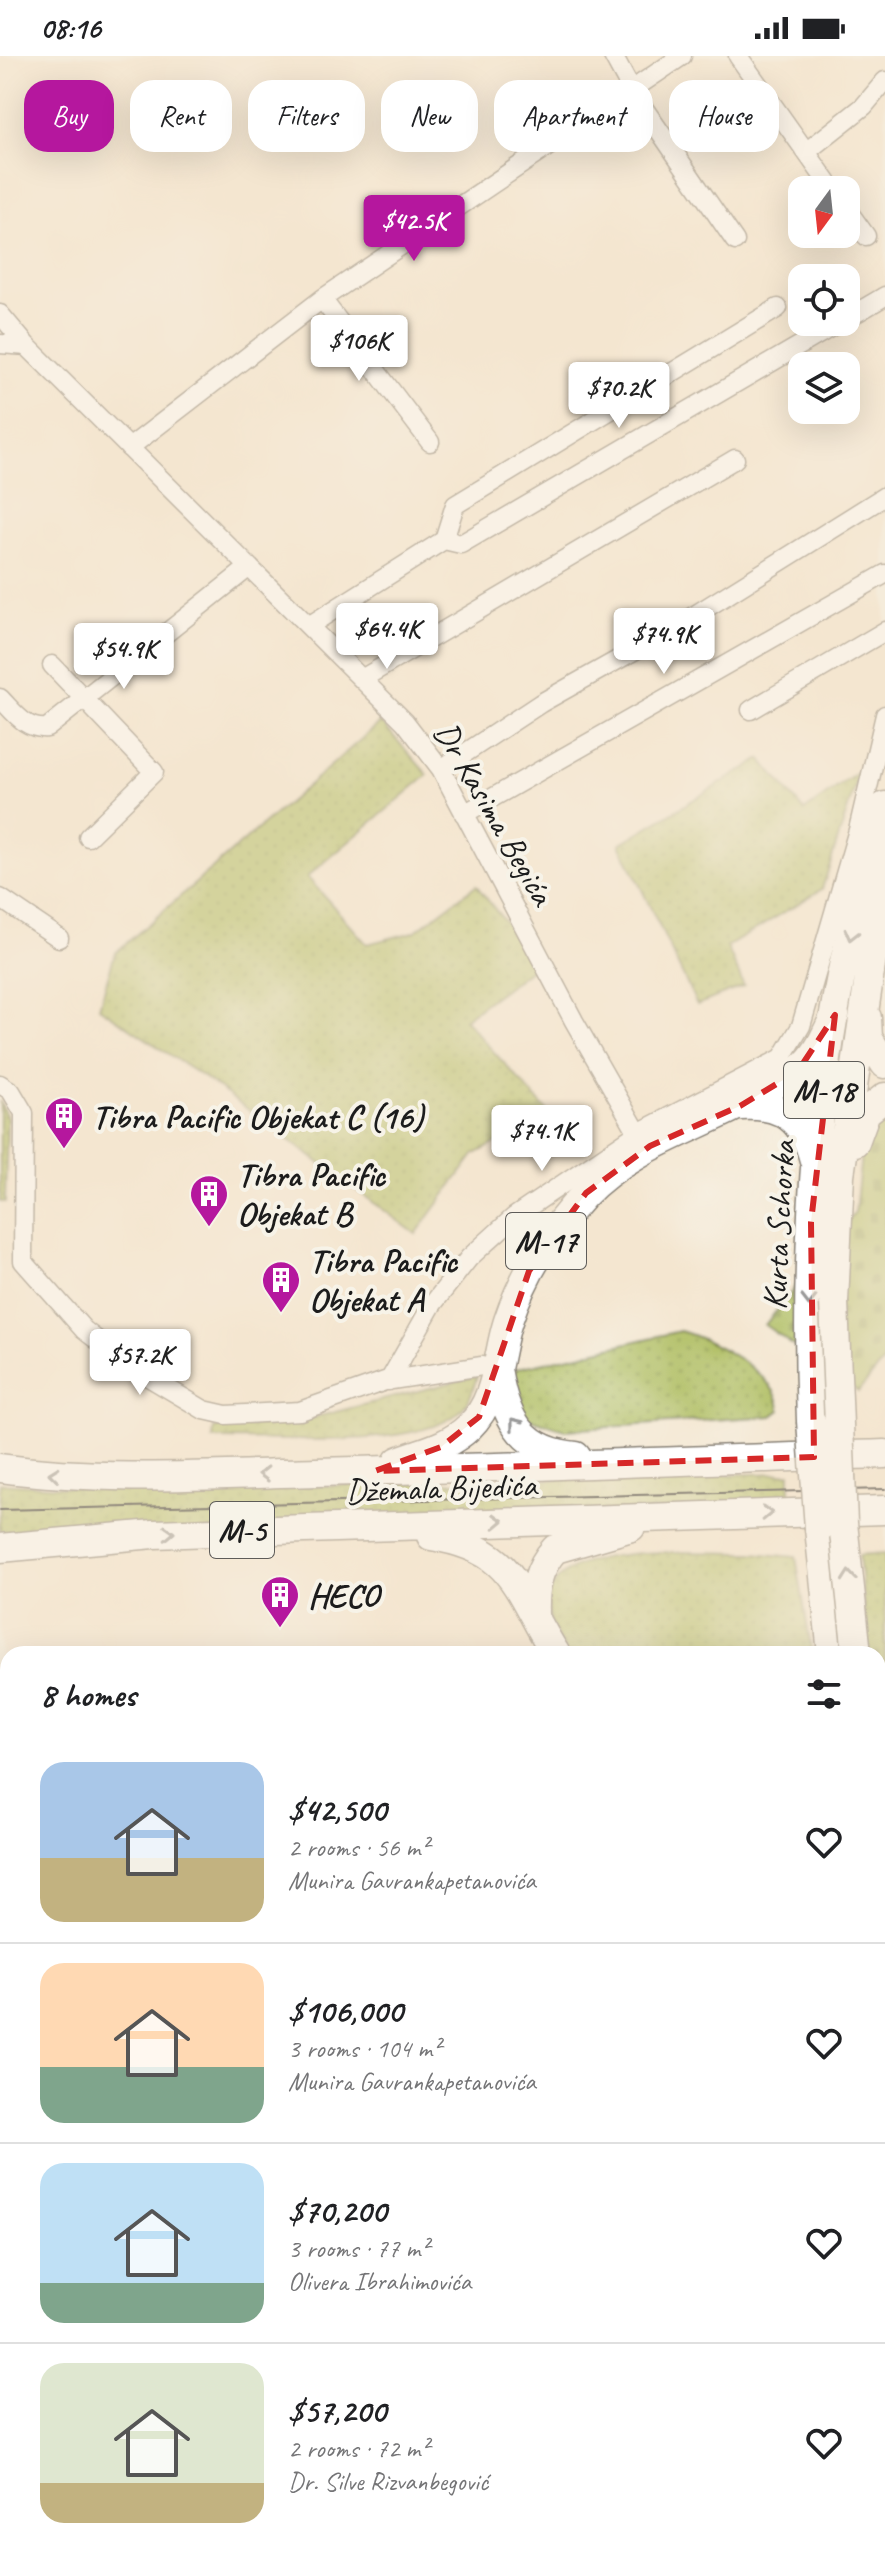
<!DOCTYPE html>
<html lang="en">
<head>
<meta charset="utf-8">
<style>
	:root { --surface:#fff; --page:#f2f2f2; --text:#202124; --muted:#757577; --line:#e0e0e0; --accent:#b5179e }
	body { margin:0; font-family:Caveat,sans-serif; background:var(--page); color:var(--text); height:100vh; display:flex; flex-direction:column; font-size:30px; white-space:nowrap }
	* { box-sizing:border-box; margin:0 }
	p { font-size:26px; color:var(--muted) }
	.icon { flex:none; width:44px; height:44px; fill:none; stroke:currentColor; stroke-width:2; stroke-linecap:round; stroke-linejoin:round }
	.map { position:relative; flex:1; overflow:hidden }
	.details { position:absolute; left:0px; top:1590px; width:886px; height:912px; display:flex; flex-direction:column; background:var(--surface); border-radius:24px 24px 0 0; box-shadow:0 8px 32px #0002 }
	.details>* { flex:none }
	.hud { position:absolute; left:24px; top:24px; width:838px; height:72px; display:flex; gap:16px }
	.needle { width:52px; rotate:195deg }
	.fabs { position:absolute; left:788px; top:120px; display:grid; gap:16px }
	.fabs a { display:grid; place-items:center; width:72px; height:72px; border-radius:16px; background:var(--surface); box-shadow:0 8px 32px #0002; font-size:40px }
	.price { position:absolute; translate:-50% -68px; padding:0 18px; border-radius:8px; background:#fff; color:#222; font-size:26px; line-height:52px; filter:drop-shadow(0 2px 4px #0008) }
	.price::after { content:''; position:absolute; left:50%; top:48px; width:24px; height:18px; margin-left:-12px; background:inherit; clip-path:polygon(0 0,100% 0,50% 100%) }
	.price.active { background:var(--accent); color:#fff }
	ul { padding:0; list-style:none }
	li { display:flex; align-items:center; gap:24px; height:200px; padding:0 40px }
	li+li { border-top:2px solid var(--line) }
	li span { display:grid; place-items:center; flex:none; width:224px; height:160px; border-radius:24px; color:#555 }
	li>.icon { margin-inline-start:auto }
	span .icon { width:96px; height:96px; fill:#fffc; stroke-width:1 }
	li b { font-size:34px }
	h2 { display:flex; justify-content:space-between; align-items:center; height:96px; padding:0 40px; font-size:34px }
	.tag { padding:0 28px; border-radius:24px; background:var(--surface); box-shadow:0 8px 32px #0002; font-size:28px; line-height:72px }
	.tag.active { background:var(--accent); color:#fff }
	.status { display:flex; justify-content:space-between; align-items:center; height:56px; padding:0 40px; background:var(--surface); direction:ltr }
	.status svg { height:22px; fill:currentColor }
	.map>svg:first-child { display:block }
</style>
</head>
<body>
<div class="status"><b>08:16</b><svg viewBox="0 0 49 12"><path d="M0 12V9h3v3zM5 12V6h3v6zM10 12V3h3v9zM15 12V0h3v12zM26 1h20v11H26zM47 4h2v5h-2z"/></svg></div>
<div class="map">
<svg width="885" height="2502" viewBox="0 0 885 2502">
	<defs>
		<pattern id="grass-dots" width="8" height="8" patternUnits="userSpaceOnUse" patternTransform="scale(2)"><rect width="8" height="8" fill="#aebd60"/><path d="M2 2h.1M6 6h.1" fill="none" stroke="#95a253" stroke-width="1.8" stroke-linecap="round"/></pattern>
		<pattern id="cemetery-stones" width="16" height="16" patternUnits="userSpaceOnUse" patternTransform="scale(2)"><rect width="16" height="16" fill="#aebd60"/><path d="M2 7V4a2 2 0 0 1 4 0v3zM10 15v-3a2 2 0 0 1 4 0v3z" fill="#95a253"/></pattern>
	</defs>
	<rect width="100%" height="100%" fill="#f7f3e8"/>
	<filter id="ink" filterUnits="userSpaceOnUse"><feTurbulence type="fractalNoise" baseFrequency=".0125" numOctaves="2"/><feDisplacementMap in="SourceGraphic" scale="16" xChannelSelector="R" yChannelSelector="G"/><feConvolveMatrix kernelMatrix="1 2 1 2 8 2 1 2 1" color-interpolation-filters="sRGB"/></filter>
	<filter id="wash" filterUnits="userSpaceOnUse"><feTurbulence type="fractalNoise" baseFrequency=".006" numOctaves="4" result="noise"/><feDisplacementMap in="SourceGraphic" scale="32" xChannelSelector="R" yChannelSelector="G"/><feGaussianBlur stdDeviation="1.8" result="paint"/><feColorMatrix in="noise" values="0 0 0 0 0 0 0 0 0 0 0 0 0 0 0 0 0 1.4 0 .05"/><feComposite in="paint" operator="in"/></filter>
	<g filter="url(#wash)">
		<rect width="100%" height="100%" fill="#f4e6d0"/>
		<path fill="url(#grass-dots)" stroke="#656c3e" stroke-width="2" d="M381,666L428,719L307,821L367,888L414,876L476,829L538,908L464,963L551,1059L475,1098L416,1178L216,1030L99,951L115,897Z
			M761,703L804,755L860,715L822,833L727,891L744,930L697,949L620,788Z
			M809,1020L804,1063L768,1041Z
			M0,1045L7,1062L5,1146H0Z
			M680,1275C710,1283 779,1318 780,1354L772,1360L565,1374L521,1360L511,1333L514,1313Z
			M477,1320C473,1335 469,1348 457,1358C410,1394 275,1382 213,1383L214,1372L292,1367Z
			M790,1417V1448L0,1483V1427L131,1435Z
			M752,1497L796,1501L812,1598H567C486,1475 686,1498 752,1497Z
			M885,1497V1688L878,1667V1598H868L859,1499Z
			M0,2184L8,2191V2444L0,2442Z"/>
		<path fill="url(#cemetery-stones)" stroke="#656c3e" stroke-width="2" d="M885,1060V1304L858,1336L765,1269L855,1156L863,1081Z"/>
		<path fill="#74b9eb" stroke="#486a84" stroke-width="2" d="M0,2099L8,2104V2171L0,2164Z
			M418,2494H651L683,2502H440Z"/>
	</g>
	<g filter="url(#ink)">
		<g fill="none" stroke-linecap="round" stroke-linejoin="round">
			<defs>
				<path id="street" d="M613,0L632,35L735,185
					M738,0L833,134
					M806,96L864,50L885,25
					M846,152L866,180
					M322,243L430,386
					M0,258L27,290
					M846,263L885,240
					M0,288L27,290L405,666L441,713L574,965L638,1077
					M129,392L322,243L682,0
					M444,484L455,449L778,252
					M310,569L444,484L461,488L840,266
					M52,609L154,716L88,781
					M365,621L735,403
					M0,642C14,656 25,674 47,672L248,512
					M751,654L885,575
					M441,713L541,647L671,574L885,440
					M464,758L885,518
					M0,842L59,882
					M0,1028L11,1035L24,1057L23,1205L84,1274L135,1313L204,1354L226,1359L300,1355L385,1325L482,1310
					M389,1325L432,1249L469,1202L514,1161L638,1077L782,1002L801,970L858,774L885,659
					M0,1769H8
					M878,1792H885"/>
				<path id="primary" d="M867,962L868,982L885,1008
					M740,1050C782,1047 803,1063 814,1104
					M855,1086L866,1056L885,1041
					M834,1246L840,1119L885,814
					M498,1318C506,1366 525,1396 576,1400
					M811,1365C805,1215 812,1063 842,915C854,860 870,805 885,750
					M398,1405C424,1395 448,1391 469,1371C499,1342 496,1301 508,1265C524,1217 549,1177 583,1140C632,1088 702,1072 761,1037C777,1027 795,1020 807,1007C820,994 827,976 835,959
					M0,1412C104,1426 210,1419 315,1416C505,1412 695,1404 885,1398
					M819,1472L832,1598
					M431,1480C516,1493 515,1534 556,1598
					M0,1492L154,1478L885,1454
					M535,1559C534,1533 537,1513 555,1493L631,1471
					M878,1720L885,1754
					M878,1866L885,1913
					M878,2283L885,2232
					M878,2484L885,2438
					M847,2502L849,2494"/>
			</defs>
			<use href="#street" stroke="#888176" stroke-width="21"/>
			<use href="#primary" stroke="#888176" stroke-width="31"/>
			<use href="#street" stroke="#fff" stroke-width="18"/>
			<use href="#primary" stroke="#fff" stroke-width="28"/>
			<path stroke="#1c1c1c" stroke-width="2" d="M0,1454L885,1433"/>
			<defs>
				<path id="primary-bridge" d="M834,1246L843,1467L857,1598
					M811,1365L819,1472"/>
			</defs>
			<use href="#primary-bridge" stroke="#888176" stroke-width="31" stroke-linecap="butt"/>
			<use href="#primary-bridge" stroke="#fff" stroke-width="28"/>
		</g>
		<defs><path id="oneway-chevron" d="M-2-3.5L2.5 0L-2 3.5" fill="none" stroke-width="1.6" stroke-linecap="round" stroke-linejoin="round" transform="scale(2)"/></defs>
		<g stroke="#999">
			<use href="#oneway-chevron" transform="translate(851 879) rotate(104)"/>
			<use href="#oneway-chevron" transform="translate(809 1244) rotate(90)"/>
			<use href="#oneway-chevron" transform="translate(515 1367) rotate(-128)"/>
			<use href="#oneway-chevron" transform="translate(54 1418) rotate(-174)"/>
			<use href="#oneway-chevron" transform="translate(264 1418) rotate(179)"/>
			<use href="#oneway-chevron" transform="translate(767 1457) rotate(-2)"/>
			<use href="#oneway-chevron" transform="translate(498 1465) rotate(-2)"/>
			<use href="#oneway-chevron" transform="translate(169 1477) rotate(-2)"/>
			<use href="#oneway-chevron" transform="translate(849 1520) rotate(-96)"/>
		</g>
	</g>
	<path d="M0 0H885V2502H0ZM835,959L811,1166L814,1401L375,1415L441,1391L479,1361L529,1215L586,1137L650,1090L740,1050L798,1015Z" fill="#f4e6d0" fill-opacity=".55" fill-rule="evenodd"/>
	<path fill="none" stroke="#d62828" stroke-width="6" stroke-dasharray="16 10" stroke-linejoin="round" d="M835,959L811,1166L814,1401L375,1415L441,1391L479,1361L529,1215L586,1137L650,1090L740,1050L798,1015Z"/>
	<defs>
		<symbol id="building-pin" viewBox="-11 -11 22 30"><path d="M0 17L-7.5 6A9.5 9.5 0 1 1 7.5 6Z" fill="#b5179e" stroke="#f7f3e8"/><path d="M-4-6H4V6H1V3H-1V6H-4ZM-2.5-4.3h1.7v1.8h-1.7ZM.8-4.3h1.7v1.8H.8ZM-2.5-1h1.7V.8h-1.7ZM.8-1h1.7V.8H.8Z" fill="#fff"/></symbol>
	</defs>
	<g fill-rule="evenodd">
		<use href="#building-pin" x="42" y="1038" width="44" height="60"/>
		<use href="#building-pin" x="187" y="1116" width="44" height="60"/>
		<use href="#building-pin" x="259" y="1202" width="44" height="60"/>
		<use href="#building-pin" x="258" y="1517" width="44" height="60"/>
	</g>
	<g text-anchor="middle" stroke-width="8" stroke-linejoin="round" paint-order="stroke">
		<g fill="#f7f3e8" stroke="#5e5c59" stroke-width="2">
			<rect x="784" y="1006" width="80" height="56" rx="6"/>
			<rect x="506" y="1157" width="80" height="56" rx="6"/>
			<rect x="210" y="1446" width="64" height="56" rx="6"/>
		</g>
		<g font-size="32" font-weight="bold" fill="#1c1c1c">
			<text x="824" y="1045">M-18</text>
			<text x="546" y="1196">M-17</text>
			<text x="242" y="1485">M-5</text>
		</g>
		<g font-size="34" fill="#1c1c1c" stroke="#f7f3e8">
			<text transform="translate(495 757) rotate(60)" y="12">Dr Kasima Begića</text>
			<text transform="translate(778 1169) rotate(-87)" y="12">Kurta Schorka</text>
			<text transform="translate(441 1431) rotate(-2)" y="12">Džemala Bijedića</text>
		</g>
		<g font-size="34" font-weight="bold" fill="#1c1c1c" stroke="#f7f3e8" text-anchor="start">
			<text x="92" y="1072">Tibra Pacific Objekat C (16)</text>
			<text x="237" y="1130">Tibra Pacific<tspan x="237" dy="39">Objekat B</tspan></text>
			<text x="309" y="1216">Tibra Pacific<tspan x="309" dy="39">Objekat A</tspan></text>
			<text x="308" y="1551">HECO</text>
		</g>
	</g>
</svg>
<div class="fabs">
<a><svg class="needle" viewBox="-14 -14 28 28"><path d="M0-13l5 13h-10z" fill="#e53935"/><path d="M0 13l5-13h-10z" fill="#757577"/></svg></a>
<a><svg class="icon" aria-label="locate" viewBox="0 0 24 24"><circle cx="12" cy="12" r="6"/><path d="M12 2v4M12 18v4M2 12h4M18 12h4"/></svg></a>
<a><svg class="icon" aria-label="layers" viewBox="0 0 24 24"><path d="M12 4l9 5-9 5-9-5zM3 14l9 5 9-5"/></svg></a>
</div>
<b class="price active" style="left:414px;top:207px">$42.5K</b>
<b class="price" style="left:359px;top:327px">$106K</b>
<b class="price" style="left:619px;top:374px">$70.2K</b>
<b class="price" style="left:387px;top:615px">$64.4K</b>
<b class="price" style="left:664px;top:620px">$74.9K</b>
<b class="price" style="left:124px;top:635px">$54.9K</b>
<b class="price" style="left:542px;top:1117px">$74.1K</b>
<b class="price" style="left:140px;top:1341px">$57.2K</b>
<div class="hud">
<a class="tag active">Buy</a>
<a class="tag">Rent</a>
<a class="tag">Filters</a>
<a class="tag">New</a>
<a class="tag">Apartment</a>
<a class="tag">House</a>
</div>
<section class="details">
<h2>8 homes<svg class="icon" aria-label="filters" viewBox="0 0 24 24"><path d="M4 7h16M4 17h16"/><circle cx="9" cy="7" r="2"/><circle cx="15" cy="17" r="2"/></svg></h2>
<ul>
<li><span style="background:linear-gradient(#a9c7e8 60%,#c2b280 0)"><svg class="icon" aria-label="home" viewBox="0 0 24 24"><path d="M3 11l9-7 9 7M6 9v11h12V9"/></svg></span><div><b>$42,500</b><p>2 rooms · 56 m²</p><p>Munira Gavrankapetanovića</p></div><svg class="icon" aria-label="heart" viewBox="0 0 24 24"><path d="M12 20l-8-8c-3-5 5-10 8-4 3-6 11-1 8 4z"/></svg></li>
<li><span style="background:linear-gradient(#ffd9b3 65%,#7fa58c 0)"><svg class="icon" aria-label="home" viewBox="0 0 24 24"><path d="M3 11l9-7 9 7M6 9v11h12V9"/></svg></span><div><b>$106,000</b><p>3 rooms · 104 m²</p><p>Munira Gavrankapetanovića</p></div><svg class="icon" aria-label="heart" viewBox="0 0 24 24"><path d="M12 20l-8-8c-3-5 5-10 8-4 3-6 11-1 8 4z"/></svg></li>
<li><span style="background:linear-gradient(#bfe0f5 75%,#7fa58c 0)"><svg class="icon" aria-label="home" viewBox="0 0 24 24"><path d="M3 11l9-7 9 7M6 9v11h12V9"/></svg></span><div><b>$70,200</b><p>3 rooms · 77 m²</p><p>Olivera Ibrahimovića</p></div><svg class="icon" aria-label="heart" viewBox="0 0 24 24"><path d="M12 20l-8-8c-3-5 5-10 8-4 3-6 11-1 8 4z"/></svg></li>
<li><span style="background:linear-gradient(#dfe7d0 75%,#c2b280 0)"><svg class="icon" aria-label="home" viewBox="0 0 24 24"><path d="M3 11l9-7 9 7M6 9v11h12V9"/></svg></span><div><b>$57,200</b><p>2 rooms · 72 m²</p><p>Dr. Silve Rizvanbegović</p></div><svg class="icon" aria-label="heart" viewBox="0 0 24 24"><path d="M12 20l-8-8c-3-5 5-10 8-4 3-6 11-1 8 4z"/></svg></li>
</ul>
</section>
</div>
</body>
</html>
